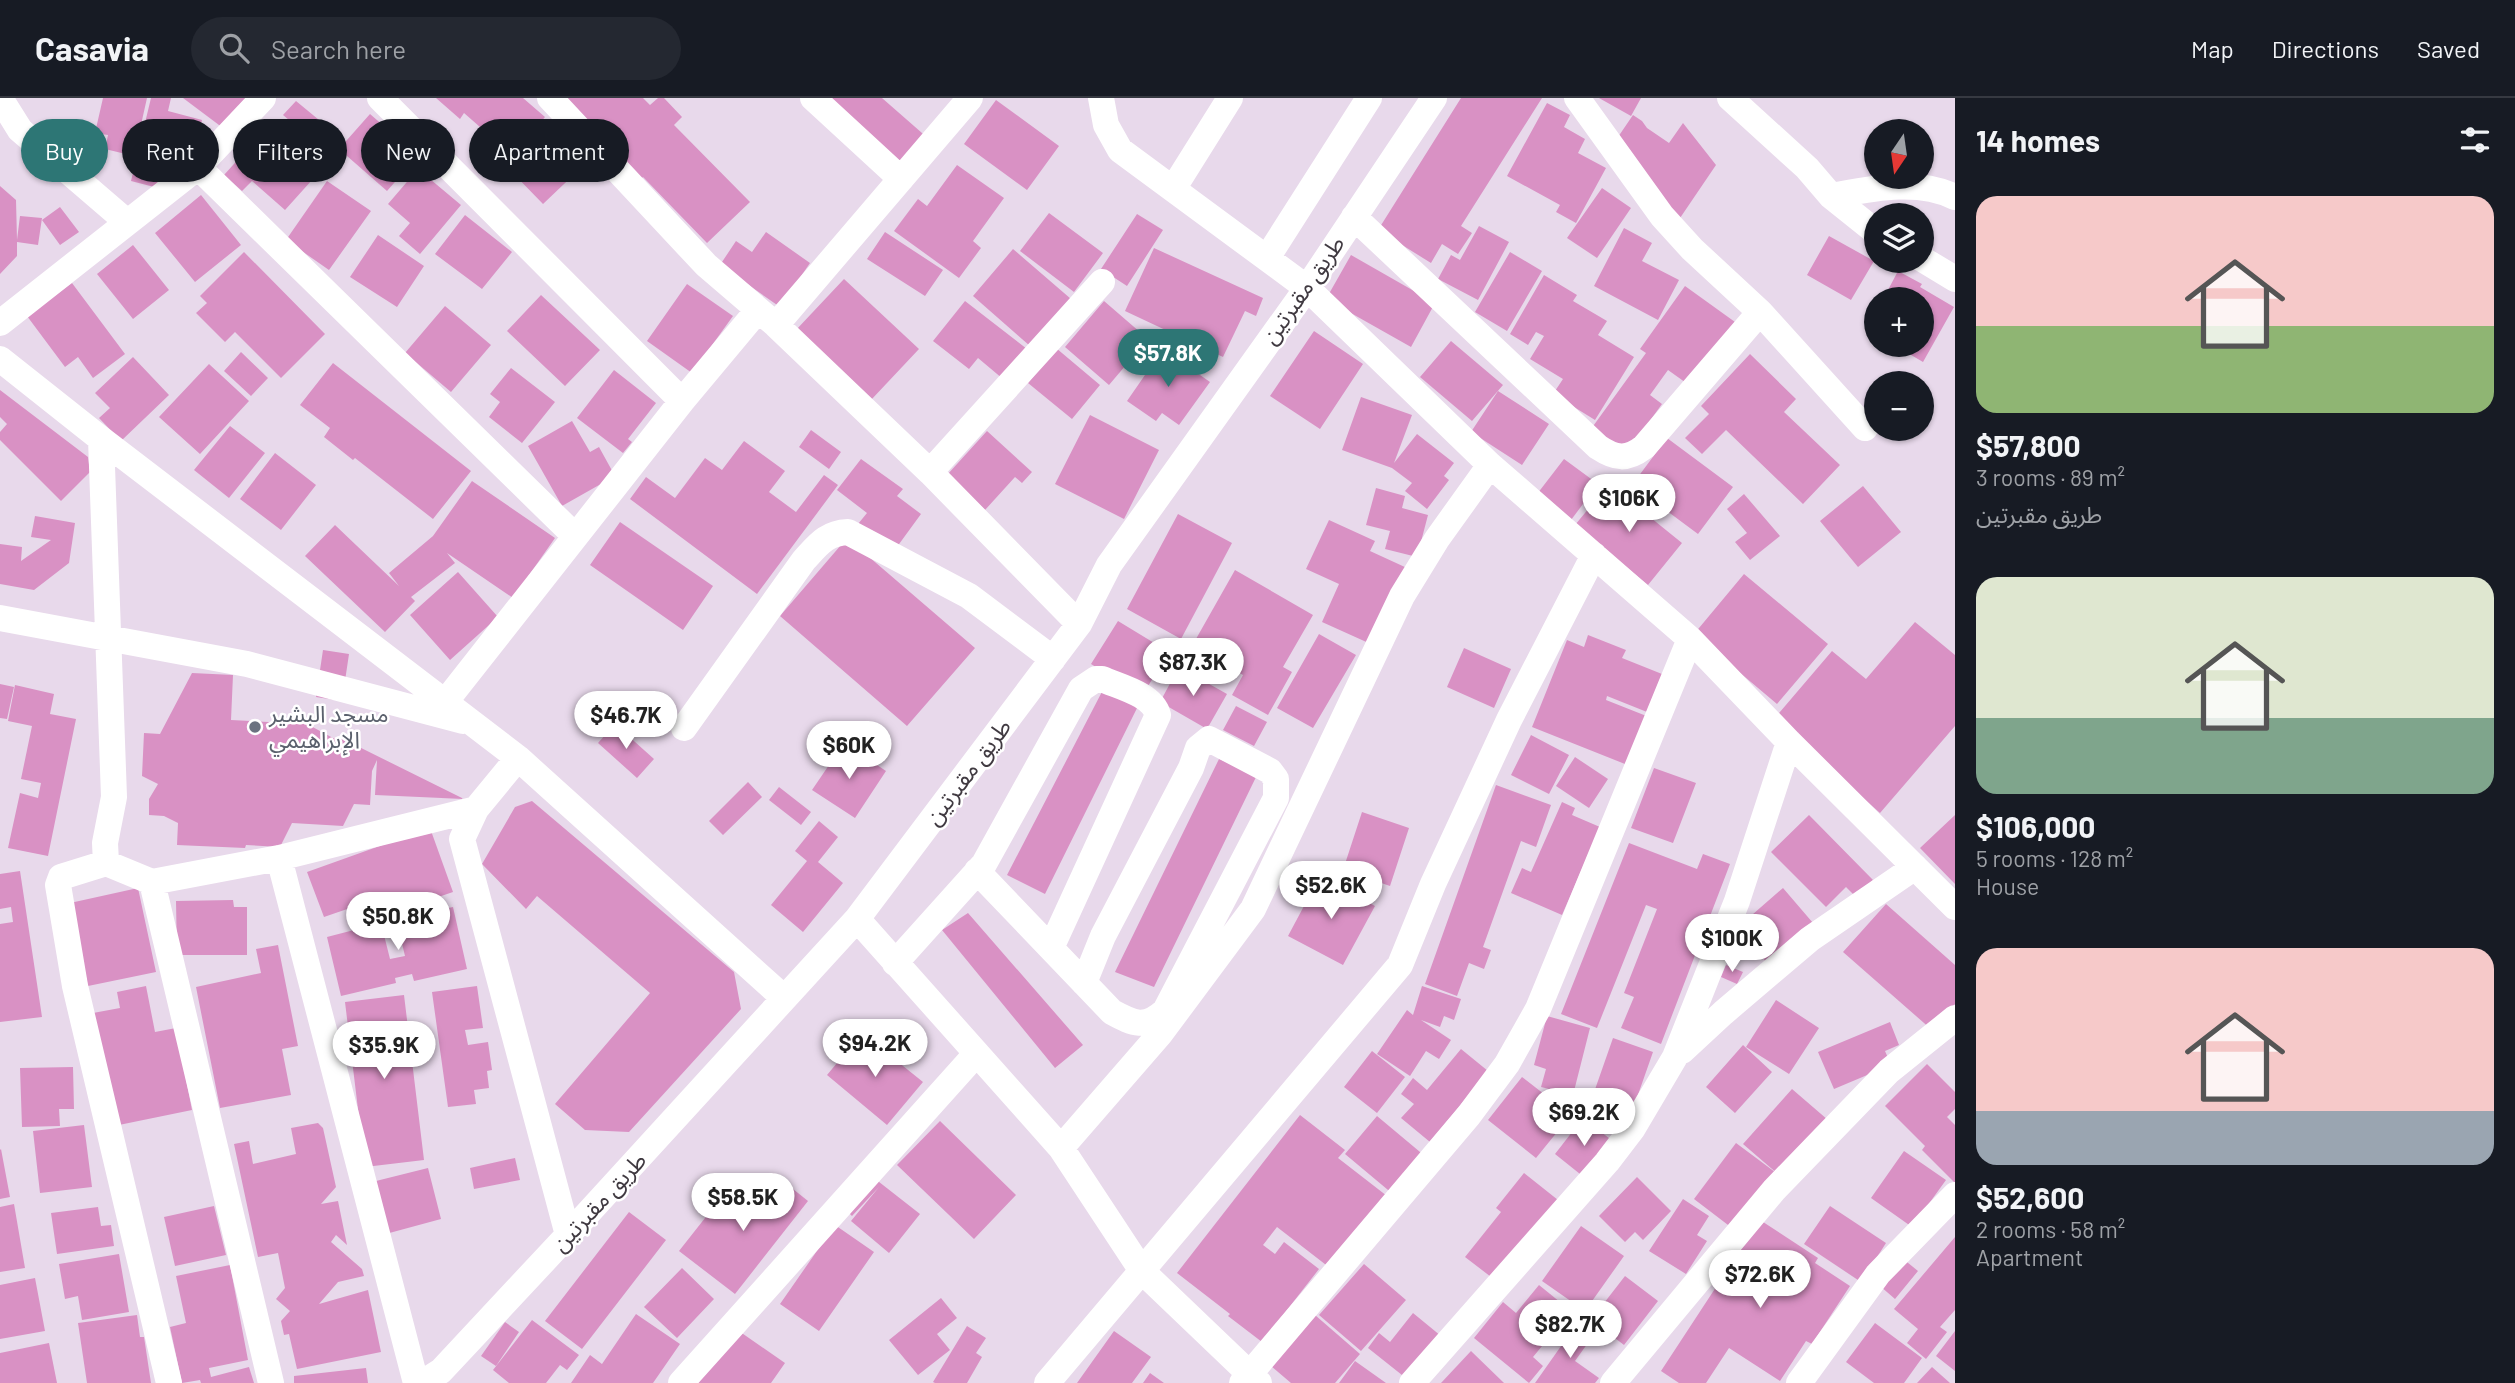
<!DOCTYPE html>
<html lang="en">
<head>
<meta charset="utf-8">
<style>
	:root { --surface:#171b24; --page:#242831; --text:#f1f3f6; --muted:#9ea1a6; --line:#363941; --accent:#2d7675 }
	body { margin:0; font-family:Barlow,"Noto Sans Arabic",sans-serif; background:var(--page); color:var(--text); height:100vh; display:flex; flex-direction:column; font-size:26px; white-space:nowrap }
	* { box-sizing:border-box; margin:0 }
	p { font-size:23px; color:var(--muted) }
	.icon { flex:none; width:38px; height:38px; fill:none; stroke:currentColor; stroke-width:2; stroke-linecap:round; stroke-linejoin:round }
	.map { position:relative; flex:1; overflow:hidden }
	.drawer { display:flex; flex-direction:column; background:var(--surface); width:560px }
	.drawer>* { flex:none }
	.hud { position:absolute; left:21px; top:21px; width:665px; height:63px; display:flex; gap:14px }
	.needle { width:46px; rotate:193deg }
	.tools { position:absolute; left:1864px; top:21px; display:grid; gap:14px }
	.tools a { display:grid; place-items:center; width:70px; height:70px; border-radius:50%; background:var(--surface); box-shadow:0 2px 5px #0004; font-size:35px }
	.price { position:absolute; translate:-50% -60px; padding:0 16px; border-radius:24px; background:#fff; color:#222; font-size:23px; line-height:46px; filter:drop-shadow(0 2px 4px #0008) }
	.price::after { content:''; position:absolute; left:50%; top:42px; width:21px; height:16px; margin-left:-10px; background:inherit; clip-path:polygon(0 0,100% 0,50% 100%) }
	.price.current { background:var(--accent); color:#fff }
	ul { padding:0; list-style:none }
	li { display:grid; align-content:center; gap:14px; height:371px; padding:0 21px }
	li span { display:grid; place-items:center; height:217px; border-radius:21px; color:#555 }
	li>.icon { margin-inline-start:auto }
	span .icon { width:126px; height:126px; fill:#fffc; stroke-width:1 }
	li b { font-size:30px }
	h2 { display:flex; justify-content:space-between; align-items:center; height:84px; padding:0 21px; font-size:30px }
	.tag { padding:0 24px; border-radius:32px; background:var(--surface); box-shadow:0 2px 5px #0004; font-size:24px; line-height:63px }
	.tag.current { background:var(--accent); color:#fff }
	header { display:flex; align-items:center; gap:42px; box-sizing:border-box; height:98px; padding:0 35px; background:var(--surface); border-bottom:2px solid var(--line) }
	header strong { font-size:33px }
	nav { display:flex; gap:38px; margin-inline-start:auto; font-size:24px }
	.search { width:490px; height:63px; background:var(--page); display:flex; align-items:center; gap:18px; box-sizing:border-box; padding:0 24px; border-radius:38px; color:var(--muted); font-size:26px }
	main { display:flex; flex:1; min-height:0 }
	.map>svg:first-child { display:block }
</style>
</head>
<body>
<header>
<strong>Casavia</strong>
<div class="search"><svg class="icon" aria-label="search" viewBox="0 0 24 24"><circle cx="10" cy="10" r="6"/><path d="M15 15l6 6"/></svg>Search here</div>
<nav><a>Map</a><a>Directions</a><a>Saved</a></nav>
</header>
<main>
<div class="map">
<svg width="1955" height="1285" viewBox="0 0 1955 1285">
	<rect width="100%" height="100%" fill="#e8d9eb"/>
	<path fill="#d991c4" d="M103,0H147L134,58L105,51L108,37L95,35Z
		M151,0H171L168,13L202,22L191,67L165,61L158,90L131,83Z
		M183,0H246L223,30Z
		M436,0H523L545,19L512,57L464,15L460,21Z
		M563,0H643L650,7L658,0H664L682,19L674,27L750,104L707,145L643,79L640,82Z
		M822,0H882L930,42L904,71Z
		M1461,0H1542L1461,128L1472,135L1458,156L1442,146L1431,165L1378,132Z
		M1599,0H1641L1631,18Z
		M996,2L1059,48L1027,92L964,46Z
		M296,3L336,36L324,51L283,17Z
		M1547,5L1570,17L1564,29L1585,41L1578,55L1606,70L1576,125L1556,114L1560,107L1507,78Z
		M370,16L408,49L392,67L402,76L387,93L339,51Z
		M1633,17L1642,23L1647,30L1669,45L1683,25L1716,67L1678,123L1618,39Z
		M270,26L321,72L285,112L252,83L242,93L224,77Z
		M547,29L584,67L543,106L506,68Z
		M957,67L1004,100L973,143L981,150L959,180L894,133L918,101L927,108Z
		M418,71L461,107L420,156L399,138L410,125L388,106Z
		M327,83L371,113L329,172L286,142Z
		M0,88L16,102L17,142L20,118L42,120L38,147L17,144V158L0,176Z
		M1602,90L1631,110L1597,160L1567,140Z
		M201,97L241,147L195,184L155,135Z
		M60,109L79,134L60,147L42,122Z
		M1049,115L1103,155L1074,194L1020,153Z
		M1137,116L1163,132L1127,188L1101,171Z
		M465,117L512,154L482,191L435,156Z
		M1479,128L1509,144L1478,202L1438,181L1451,157L1460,162Z
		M1624,130L1652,145L1642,163L1679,182L1658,222L1594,188Z
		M766,134L810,165L780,209L720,167L736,143L752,154Z
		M885,134L943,172L925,198L867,161Z
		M378,137L424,168L397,209L350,179Z
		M1829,138L1874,163L1851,202L1807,177Z
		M133,147L169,192L133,221L97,176Z
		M1154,150L1263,200L1256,218L1245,213L1223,259L1125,213Z
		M1013,151L1071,201L1030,248L973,198Z
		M244,154L325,236L281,280L235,234L225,244L196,215L207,205L200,198Z
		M1510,154L1542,173L1507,233L1475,214Z
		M1351,157L1435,205L1411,249L1326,201Z
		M1898,173L1922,186L1920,189L1954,209L1923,264L1906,254L1910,247H1922V201H1888L1892,195L1888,192Z
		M1544,177L1577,197L1573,203L1607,223L1598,237L1634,259L1595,322L1553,296L1563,281L1530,261L1544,238L1536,234L1528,247L1510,236Z
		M844,181L919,251L871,302L796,232Z
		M72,185L125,256L93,280L78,259L65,269L27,218Z
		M687,186L733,218L692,275L647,243Z
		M1685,188L1735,224L1689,287L1668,272L1650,297L1662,306L1626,356L1591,331L1646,255L1640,251Z
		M541,197L600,252L565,288L507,233Z
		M965,203L1027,251L1003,281L978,260L969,271L933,243Z
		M1104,203L1148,241L1109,287L1065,249Z
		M445,208L491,247L451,294L405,255Z
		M1314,233L1363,266L1320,331L1270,298Z
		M1451,243L1503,287L1472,323L1420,279Z
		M1056,250L1100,287L1072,321L1028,285Z
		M1163,251L1210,284L1179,327L1162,315L1156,323L1127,303Z
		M241,254L268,280L251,298L224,273Z
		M1750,256L1796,301L1784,314L1840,367L1803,406L1726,332L1702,356L1685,340L1709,316L1701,308Z
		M133,259L169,297L121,343L99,320L110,310L95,295Z
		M333,265L471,373L433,421L355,360L353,362L324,339L330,330L300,307Z
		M209,266L249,303L200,356L159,319Z
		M511,270L555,304L522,345L489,319L500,304L490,296Z
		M614,272L656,305L628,341L632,344L623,355L577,320Z
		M0,292L88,359L90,374L61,403L0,342V334L7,326L0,319Z
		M1498,293L1549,326L1522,367L1471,334Z
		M1361,299L1412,317L1394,365L1417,336L1454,365L1444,378L1449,382L1427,411L1405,393L1412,385L1392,370L1342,352Z
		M1090,317L1159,352L1124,421L1055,386Z
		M572,323L590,354L599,349L615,378L562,408L528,348Z
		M230,328L265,355L229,400L194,372Z
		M811,332L841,354L829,371L799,349Z
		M987,333L1032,374L1022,385L1015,379L985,412L947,377Z
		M1667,340L1733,389L1698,436L1632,387Z
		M744,343L785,373L769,394L796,414L824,377L838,387L757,496L630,401L646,379L675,400L705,360L722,372Z
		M275,355L316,387L281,432L240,401Z
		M861,361L903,391L897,398L921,416L894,453L858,426L867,415L837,392Z
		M1564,361L1598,386L1568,426L1534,400Z
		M472,383L555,440L513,500L447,455L455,465L411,499L415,503L385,534L305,458L335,427L399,488L389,475L433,438Z
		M1609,386L1682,445L1648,487L1575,427Z
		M1863,388L1901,434L1858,469L1820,423Z
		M1376,390L1405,398L1402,410L1428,417L1417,459L1385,451L1390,433L1366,427Z
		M1744,396L1780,438L1750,462L1735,444L1747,435L1727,411Z
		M1178,416L1232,445L1181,541L1127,511Z
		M35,418L75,425L69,465L34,492L0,486V446L22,449L21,463L51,442L31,439Z
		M1329,422L1375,443L1370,453L1407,470L1373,547L1322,524L1339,486L1306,471Z
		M620,424L713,488L683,532L590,467Z
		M847,440L975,550L907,628L780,518Z
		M1235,472L1313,517L1283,569L1292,574L1268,617L1232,597L1243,577L1192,548Z
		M458,474L498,519L450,562L410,517Z
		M1744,476L1828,546L1777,606L1694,536Z
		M1118,523L1169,554L1142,598L1091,566Z
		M1915,524L1955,557V628L1880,715L1774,621L1832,553L1866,581Z
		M1319,536L1356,557L1313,630L1277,610Z
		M1588,537L1626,552L1622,560L1662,576L1647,614L1607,598L1606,602L1649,619L1630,668L1532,629L1567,542L1584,549Z
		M1464,550L1511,571L1494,610L1447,589Z
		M323,552L349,556L342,603L316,599Z
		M1179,569L1227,596L1207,631L1160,604Z
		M192,575L233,577L231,622L307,626L333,640L343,641L464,701L375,697L377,662L372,673L370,707L354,706L343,728L292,725L280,749L246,747L245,750L177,747L178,725L164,718L149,717V701L158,686L142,678L144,635L160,636Z
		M0,586L14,589L7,621L0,620Z
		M1106,586L1142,600L1045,796L1007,777Z
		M15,587L54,596L50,616L76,621L48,758L8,750L20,695L38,700L41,685L21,681L32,628L8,623Z
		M1236,608L1267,624L1254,648L1223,632Z
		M615,626L654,661L637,680L598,645Z
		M1531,637L1569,657L1549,696L1511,677Z
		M844,645L886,673L855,720L812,692Z
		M1575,659L1608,681L1589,710L1556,688Z
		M1219,661L1257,677L1154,889L1115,874Z
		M1654,670L1696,685L1673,745L1631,730Z
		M748,684L762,699L723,737L709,723Z
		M1496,687L1551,707L1536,749L1521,743L1483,849L1491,852L1484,871L1469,865L1457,898L1425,886Z
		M779,689L811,714L801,727L769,702Z
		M532,703L734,874L741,911L629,1034L585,1032L555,1006L650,895L537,798L526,811L482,766L515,709Z
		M1562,704L1575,710L1572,717L1600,729L1562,817L1511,795L1522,770L1531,774Z
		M1362,714L1409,730L1390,788L1343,772Z
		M1809,717L1873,782L1856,799L1846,789L1826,809L1771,754Z
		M1955,717V786L1920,750Z
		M819,723L838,739L818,764L843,785L803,834L771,807L807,763L795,753Z
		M430,730L453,794L388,816L382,799L324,819L307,774Z
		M1629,745L1697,771L1703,756L1730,766L1661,946L1621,930L1634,899L1624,895L1657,811L1646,807L1597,930L1561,916Z
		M20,773L42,919L0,924V826L13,824L11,809L0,811V776Z
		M1320,778L1375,808L1343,867L1288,838Z
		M138,790L156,874L88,888L70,805Z
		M1783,790L1813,825L1767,865L1737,830Z
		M233,802L234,809H247V857H177L176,803Z
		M1886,806L1955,867V906L1932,932L1843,854Z
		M453,809L467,871L414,883L412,876L395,880L396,885L341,898L327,839L381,825L390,861L405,858L396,821Z
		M968,815L1083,947L1055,970L942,832Z
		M278,847L298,948L282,951L291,997L220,1010L196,889L261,875L256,851Z
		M1726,867L1743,874L1737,886L1721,879Z
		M146,888L155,934L176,930L192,1012L114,1028L93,915L120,910L117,894Z
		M477,888L483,930L465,932L468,947L488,944L492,972L487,973L489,990L474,992L476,1006L448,1009L432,894Z
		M1422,888L1461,901L1454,922L1444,918L1440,929L1421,922L1451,942L1439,961L1426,953L1410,978L1377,956L1407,912L1413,917Z
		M404,897L424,1062L365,1069L345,904Z
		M1776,902L1819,930L1789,976L1746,949Z
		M1547,918L1590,930L1573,997L1541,989L1546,971L1534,967Z
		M1890,924L1899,947L1885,953L1891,967L1834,991L1818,954Z
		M862,935L923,984L887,1027L827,977Z
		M1613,940L1653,954L1626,1031L1572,1013L1578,995L1592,1000Z
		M1743,947L1772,974L1735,1015L1706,989Z
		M1461,951L1488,973L1430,1044L1401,1020L1414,1006L1401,996L1413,980L1427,992Z
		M1372,953L1405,979L1377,1015L1344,989Z
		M1927,966L1955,994V1011L1947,1019L1955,1027V1085L1922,1052L1925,1048L1885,1008Z
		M73,969L74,1011H59L60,1028L22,1029L20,970Z
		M1522,979L1571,1017L1536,1060L1488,1022Z
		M1792,991L1828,1022L1779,1077L1743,1046Z
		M1300,1017L1345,1052L1338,1060L1387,1098L1330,1170L1277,1129L1263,1147L1275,1156L1284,1144L1319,1171L1262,1244L1228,1218L1230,1216L1177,1175Z
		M1377,1018L1426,1059L1394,1097L1345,1056Z
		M1583,1020L1614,1044L1585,1080L1555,1056Z
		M940,1023L1016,1097L974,1141L897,1067Z
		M318,1025L323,1030L336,1089L321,1106L338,1103L347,1147L336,1137L331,1144L362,1171L364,1178L338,1184L319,1206L368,1192L381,1254L297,1271L289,1236L284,1237L281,1223L290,1213L276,1201L285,1190L278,1155L258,1159L234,1046L249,1043L253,1066L296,1056L291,1030Z
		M84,1027L92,1089L40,1095L33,1033Z
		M1736,1045L1775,1074L1732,1130L1694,1101Z
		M1,1051L10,1099L0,1101V1052Z
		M1904,1053L1946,1082L1912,1129L1871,1100Z
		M515,1060L520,1082L474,1091L470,1070Z
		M428,1070L441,1121L382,1137L368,1085Z
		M773,1075L808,1103L735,1196L679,1153L720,1101L740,1117Z
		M1524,1075L1558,1102L1495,1182L1465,1159L1501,1114L1496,1110Z
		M1637,1079L1671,1113L1643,1142L1635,1134L1625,1144L1599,1118Z
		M874,1080L920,1116L889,1155L851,1123L879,1089L852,1118L845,1111Z
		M1683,1101L1709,1118L1697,1137L1707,1143L1686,1176L1649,1153Z
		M14,1106L25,1170L0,1174V1109Z
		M214,1108L226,1157L175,1168L164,1119Z
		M1830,1108L1886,1145L1861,1184L1804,1146Z
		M98,1109L101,1128L111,1127L114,1148L57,1156L51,1115Z
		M629,1114L666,1142L582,1251L545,1223Z
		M1760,1122L1818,1160L1815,1165L1850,1188L1812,1246L1806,1243L1780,1283L1729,1250L1706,1285H1679L1661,1273Z
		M835,1127L874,1154L819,1233L780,1206Z
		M1581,1128L1624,1158L1585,1213L1542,1183Z
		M1955,1139V1212L1940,1229L1947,1234L1926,1261L1907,1245L1918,1231L1894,1211Z
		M119,1156L129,1214L82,1222L78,1198L65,1201L59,1166Z
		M1902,1160L1918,1173L1895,1201L1880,1188Z
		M1364,1166L1406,1202L1361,1253L1319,1217Z
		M230,1167L248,1262L209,1270L211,1279L249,1269L254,1285H201L200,1282L182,1285L170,1229L186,1225L176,1178Z
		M682,1170L714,1201L677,1240L644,1209Z
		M1625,1178L1658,1203L1624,1247L1607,1234L1603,1239L1587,1227Z
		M35,1180L45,1233L0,1241V1187Z
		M1539,1187L1571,1213L1533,1259L1543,1268L1529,1285L1474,1240L1503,1204L1516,1215Z
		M941,1200L957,1220L937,1236L950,1252L918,1277L889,1242Z
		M1413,1215L1441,1238L1407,1281L1368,1250L1379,1235L1390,1244Z
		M636,1216L680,1246L653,1285H571L590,1257L602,1266Z
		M137,1217L140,1239H144L151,1285H87L78,1225Z
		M1315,1217L1360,1256L1335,1285H1291L1271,1268Z
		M532,1222L579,1257L567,1272L560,1267L546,1285H509L493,1272Z
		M505,1224L519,1234L496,1268L481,1258Z
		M1578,1224L1595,1235L1575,1263L1599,1280L1595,1285H1535Z
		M1875,1225L1922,1260L1904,1285H1874L1846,1264Z
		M967,1228L986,1240L976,1255L982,1259L967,1285H935L933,1284Z
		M736,1231L785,1265L771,1285H698Z
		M1114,1233L1151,1259L1132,1285H1077Z
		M1955,1233V1273L1936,1258Z
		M49,1245L57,1285H0V1255Z
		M1471,1253L1504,1285H1441Z
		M1355,1263L1386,1285H1339Z
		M1932,1269L1950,1285H1917Z
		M366,1270L368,1285H294V1278Z
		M1150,1275L1164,1285H1143Z"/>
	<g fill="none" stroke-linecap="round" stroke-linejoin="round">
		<path stroke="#fff" stroke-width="26" d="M0,0L20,32L127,124
			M380,0L682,303
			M550,0L706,167L776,227L930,374L1079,526
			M813,0L901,81
			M1101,0L1106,27L1120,52L1307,190L1490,367L1690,541L1789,644L1955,809
			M1577,0L1662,118L1692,151L1760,214L1865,330
			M1730,0L1807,70L1831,98L1876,134
			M198,69L575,438
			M1173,91L1230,0
			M1831,98C1870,91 1917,80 1955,99
			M1354,119L1598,349C1616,361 1627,362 1644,349L1760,214
			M1267,160L1369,0
			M1922,161L1955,181
			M0,225L198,69L263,0
			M776,227L970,0
			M0,261L101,341L518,660L784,900
			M101,341L114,699L105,745L106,765
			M930,374L1102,184
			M0,520L247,566L463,623
			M446,603L682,303L758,212
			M684,630L804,462C818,447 826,435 848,434L969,498L1053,561
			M518,660L476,711L462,741L568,1137
			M279,760L416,1285
			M977,773L1112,914C1134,926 1145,931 1165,913L1276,700V681L1270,673L1209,641L1198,650L1191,670L1103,838L1084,885
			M152,784L271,1285
			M857,821L1061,1050L1142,1173L1259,1285
			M895,865L984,766L1081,591L1096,581H1102C1120,589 1152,596 1158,617L1051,850
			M1682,953L1723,915L1810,841L1915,769
			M1061,1050L1160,936L1253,811L1402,498L1437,441L1490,367
			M169,1285L75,888L58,787L61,779L106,765L152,784L279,760L476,711
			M422,1285L441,1273L568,1137L857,821L1079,526L1109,467L1307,190L1434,0
			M681,1285L976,956
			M1047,1285L1400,867L1433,786L1509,622L1594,457
			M1242,1285L1469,1017L1507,966L1538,911L1690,541
			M1412,1285L1607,1064L1633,1030L1675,959L1737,803L1789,644
			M1613,1285L1774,1092L1889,973L1955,920
			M1799,1285L1878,1176L1955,1097"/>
	</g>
	<circle fill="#6b7280" stroke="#fff" stroke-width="2.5" cx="255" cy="629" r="7"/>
	<g text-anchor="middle" stroke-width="5" stroke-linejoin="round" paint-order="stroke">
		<g font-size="23" fill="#403a41" stroke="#fff">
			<text transform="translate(1303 192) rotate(-55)" y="8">طريق مقبرتين</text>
			<text transform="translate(968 674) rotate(-53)" y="8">طريق مقبرتين</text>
			<text transform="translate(599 1104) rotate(-47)" y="8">طريق مقبرتين</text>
		</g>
		<g font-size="23" fill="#5b616d" stroke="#fff" text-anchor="start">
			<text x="269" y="624">مسجد البشير<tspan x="269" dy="26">الإبراهيمي</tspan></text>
		</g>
	</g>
</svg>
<div class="tools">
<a><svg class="needle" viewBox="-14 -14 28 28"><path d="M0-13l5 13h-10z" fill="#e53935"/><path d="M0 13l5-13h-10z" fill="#9ea1a6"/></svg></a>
<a><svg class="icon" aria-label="layers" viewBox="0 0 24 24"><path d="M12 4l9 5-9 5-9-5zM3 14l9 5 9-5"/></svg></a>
<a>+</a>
<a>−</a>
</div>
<b class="price current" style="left:1168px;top:291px">$57.8K</b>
<b class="price" style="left:1629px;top:436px">$106K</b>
<b class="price" style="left:1193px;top:600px">$87.3K</b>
<b class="price" style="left:626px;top:653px">$46.7K</b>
<b class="price" style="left:849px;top:683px">$60K</b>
<b class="price" style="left:1331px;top:823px">$52.6K</b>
<b class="price" style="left:398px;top:854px">$50.8K</b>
<b class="price" style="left:1732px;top:876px">$100K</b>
<b class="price" style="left:875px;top:981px">$94.2K</b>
<b class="price" style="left:384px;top:983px">$35.9K</b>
<b class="price" style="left:1584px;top:1050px">$69.2K</b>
<b class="price" style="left:743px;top:1135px">$58.5K</b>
<b class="price" style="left:1760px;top:1212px">$72.6K</b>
<b class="price" style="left:1570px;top:1262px">$82.7K</b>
<div class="hud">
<a class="tag current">Buy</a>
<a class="tag">Rent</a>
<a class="tag">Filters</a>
<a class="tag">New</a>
<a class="tag">Apartment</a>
</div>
</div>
<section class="drawer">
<h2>14 homes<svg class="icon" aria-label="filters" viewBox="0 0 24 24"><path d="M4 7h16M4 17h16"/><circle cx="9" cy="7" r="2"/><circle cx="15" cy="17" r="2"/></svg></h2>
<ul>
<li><span style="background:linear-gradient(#f6c9c9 60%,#8fb573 0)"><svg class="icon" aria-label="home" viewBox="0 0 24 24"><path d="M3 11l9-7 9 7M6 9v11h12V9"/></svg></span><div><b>$57,800</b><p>3 rooms · 89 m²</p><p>طريق مقبرتين</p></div></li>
<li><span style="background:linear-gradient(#dfe7d0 65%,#7fa58c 0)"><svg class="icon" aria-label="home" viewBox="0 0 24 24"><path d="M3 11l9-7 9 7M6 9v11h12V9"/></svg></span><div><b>$106,000</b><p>5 rooms · 128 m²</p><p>House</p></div></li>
<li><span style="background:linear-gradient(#f6c9c9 75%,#9aa5b1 0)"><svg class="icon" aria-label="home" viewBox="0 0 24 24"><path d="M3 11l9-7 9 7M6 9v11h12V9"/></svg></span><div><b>$52,600</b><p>2 rooms · 58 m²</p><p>Apartment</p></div></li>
</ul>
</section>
</main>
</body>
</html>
